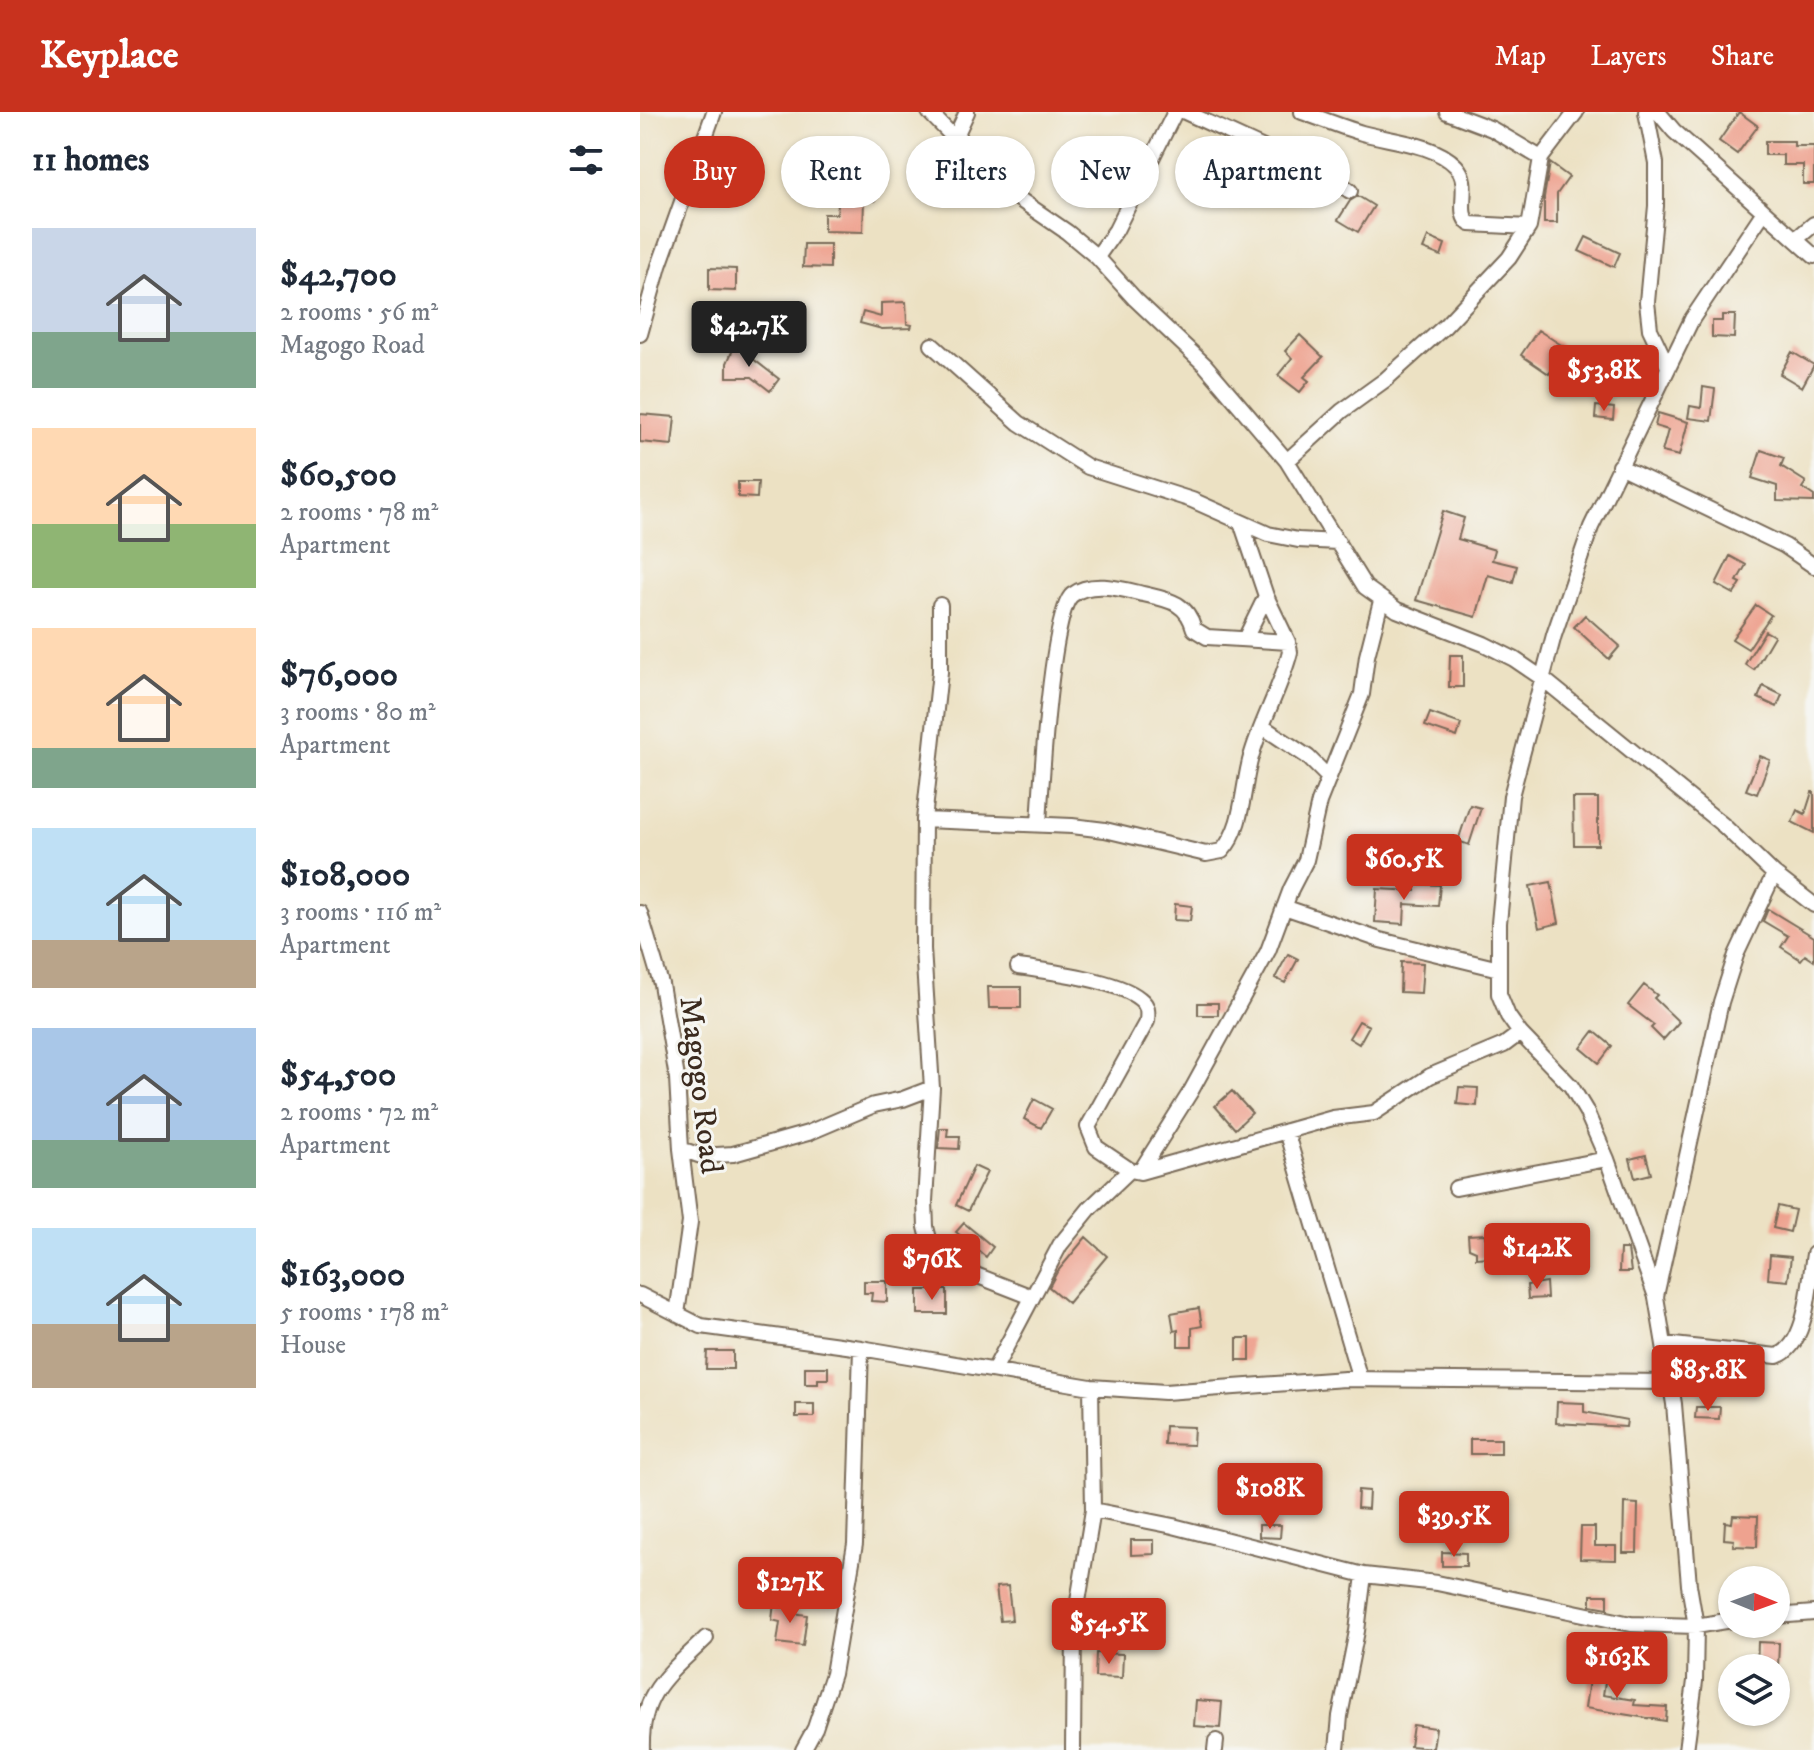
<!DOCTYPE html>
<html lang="en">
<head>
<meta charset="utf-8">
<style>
	:root { --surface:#fff; --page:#f6f6f7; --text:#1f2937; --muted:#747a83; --accent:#c8321e }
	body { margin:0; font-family:"IM FELL DW Pica",serif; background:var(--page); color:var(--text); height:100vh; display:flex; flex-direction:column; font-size:30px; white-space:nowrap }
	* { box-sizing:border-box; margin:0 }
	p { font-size:26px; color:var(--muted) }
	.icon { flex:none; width:44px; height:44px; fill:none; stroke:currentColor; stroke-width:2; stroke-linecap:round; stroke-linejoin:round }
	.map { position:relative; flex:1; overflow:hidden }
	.details { display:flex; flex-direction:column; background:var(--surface); width:640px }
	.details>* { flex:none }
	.hud { position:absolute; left:24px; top:24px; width:760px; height:72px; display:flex; gap:16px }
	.needle { width:52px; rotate:91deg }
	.controls { position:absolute; left:1078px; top:1454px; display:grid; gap:16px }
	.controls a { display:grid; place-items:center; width:72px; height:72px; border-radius:50%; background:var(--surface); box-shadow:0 2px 6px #0004; font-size:40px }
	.price { position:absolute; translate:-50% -68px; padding:0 18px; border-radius:8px; background:var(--accent); color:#fff; font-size:26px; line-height:52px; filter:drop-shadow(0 2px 4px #0008) }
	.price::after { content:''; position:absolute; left:50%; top:48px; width:24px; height:18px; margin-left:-12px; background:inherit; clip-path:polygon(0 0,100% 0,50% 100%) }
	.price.active { background:#222; color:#fff }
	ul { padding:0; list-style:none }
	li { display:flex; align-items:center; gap:24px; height:200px; padding:0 32px }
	li span { display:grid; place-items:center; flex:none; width:224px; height:160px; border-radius:0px; color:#555 }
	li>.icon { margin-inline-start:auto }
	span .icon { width:96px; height:96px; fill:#fffc; stroke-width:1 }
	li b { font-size:34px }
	h2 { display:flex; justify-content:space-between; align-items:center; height:96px; padding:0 32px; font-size:34px }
	.chip { padding:0 28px; border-radius:36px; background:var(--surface); box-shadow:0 2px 6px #0004; font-size:28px; line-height:72px }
	.chip.active { background:var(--accent); color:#fff }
	header { display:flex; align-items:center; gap:48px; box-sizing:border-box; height:112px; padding:0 40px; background:var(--accent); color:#fff }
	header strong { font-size:38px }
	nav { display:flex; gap:44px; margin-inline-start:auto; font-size:28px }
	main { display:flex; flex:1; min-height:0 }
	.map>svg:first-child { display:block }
</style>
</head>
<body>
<header>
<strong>Keyplace</strong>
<nav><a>Map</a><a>Layers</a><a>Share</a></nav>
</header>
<main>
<section class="details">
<h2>11 homes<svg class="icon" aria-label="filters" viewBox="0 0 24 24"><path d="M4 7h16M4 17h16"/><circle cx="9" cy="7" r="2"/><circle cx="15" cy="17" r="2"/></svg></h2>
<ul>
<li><span style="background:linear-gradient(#c9d6e8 65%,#7fa58c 0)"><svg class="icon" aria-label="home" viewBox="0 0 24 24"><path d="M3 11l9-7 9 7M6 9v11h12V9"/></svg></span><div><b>$42,700</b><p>2 rooms · 56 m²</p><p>Magogo Road</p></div></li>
<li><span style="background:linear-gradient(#ffd9b3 60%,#8fb573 0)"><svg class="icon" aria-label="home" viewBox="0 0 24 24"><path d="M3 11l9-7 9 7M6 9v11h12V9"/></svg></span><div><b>$60,500</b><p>2 rooms · 78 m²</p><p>Apartment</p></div></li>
<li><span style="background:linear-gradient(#ffd9b3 75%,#7fa58c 0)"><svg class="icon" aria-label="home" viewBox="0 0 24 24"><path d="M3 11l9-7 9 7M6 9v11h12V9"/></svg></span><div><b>$76,000</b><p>3 rooms · 80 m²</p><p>Apartment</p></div></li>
<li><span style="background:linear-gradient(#bfe0f5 70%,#b9a48a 0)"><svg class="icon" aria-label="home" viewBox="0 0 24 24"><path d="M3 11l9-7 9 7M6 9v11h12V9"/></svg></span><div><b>$108,000</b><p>3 rooms · 116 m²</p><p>Apartment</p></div></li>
<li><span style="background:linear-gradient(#a9c7e8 70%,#7fa58c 0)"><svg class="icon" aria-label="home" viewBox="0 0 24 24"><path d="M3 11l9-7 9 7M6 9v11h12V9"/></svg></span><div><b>$54,500</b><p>2 rooms · 72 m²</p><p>Apartment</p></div></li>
<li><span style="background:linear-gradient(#bfe0f5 60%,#b9a48a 0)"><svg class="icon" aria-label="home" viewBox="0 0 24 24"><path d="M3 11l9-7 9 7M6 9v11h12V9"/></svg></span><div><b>$163,000</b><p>5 rooms · 178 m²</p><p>House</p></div></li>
</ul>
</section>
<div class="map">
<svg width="1174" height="1638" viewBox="0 0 1174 1638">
	<rect width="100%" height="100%" fill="#f6f6f2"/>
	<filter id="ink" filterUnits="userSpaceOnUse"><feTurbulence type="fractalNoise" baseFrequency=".0125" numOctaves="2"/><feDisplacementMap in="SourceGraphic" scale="16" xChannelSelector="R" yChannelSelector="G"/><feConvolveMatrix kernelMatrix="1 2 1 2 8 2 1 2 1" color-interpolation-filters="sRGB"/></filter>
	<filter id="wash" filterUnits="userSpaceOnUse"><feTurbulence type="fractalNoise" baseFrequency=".006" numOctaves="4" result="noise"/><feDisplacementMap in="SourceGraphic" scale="32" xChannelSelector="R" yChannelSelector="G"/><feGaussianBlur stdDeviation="1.8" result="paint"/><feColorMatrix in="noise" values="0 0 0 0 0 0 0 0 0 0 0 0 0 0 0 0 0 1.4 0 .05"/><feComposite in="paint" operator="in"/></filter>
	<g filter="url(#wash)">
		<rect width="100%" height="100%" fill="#ece1c3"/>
		<g id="blocks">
			<path fill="#eea28f" d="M1099,0L1118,14L1097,42L1079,29Z
				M1125,29H1154V34H1174V72H1163V53H1143V43H1125Z
				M910,51L929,65L917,82V111H904V85Z
				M223,55L238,56L235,89L224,88L223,120L184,119V102H197L201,61L222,63Z
				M718,84L734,94L718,120L698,108L710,89Z
				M788,125L805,132L801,144L783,137Z
				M946,125L980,141L974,155L939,139Z
				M164,132H190V156L163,155Z
				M69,156L96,157V179L69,178Z
				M266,190L267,212L272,213L271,216L242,217L220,211L223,200L241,205V191Z
				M1082,203H1095L1094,226L1072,225V209H1082Z
				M898,218L926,236L909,262L881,243Z
				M660,223L683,245L664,265L669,269L660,280L638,263L652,246L645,239Z
				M95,233L139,267L130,279L112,265H87V251Z
				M1152,240L1174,253L1162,275L1140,262Z
				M1063,275L1075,277L1071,309L1048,306L1050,294L1061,296Z
				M956,294L974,296L973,308L955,306Z
				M1018,301L1048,310L1039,344L1022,340L1028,318L1015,314Z
				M0,302L35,305L32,333L0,330Z
				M1121,338L1144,346L1141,354L1166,370L1162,376L1174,384V390L1137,389V374L1112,366Z
				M98,370H118L117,386L98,385Z
				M803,399L824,406L818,427L855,438L852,448L877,454L873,470L848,463L836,505L776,488Z
				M1090,444L1106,453L1097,469L1101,471L1094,482L1076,472Z
				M1116,493L1131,503L1108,537L1092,527Z
				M945,503L980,534L969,547L934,515Z
				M1125,519L1134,524L1114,558L1105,552Z
				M810,543H823V575H809Z
				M1123,574L1142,583L1137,595L1118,586Z
				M790,601L821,612L817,625L785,614Z
				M1120,644L1130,648L1117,682L1106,678Z
				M1172,680H1174V721L1152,710L1157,698L1165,702Z
				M933,686H958V733H934Z
				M830,693L841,696L829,733L818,729Z
				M911,770L919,811L899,816L890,774Z
				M775,772L800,773L798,794L765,792L764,812L735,810L737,777L775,779Z
				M535,792L552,794L550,809L534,808Z
				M1128,797L1174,825V849L1165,843L1161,848L1141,835L1148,824L1123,809Z
				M648,842L658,847L645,871L635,866Z
				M761,850L783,851L781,881L760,880Z
				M1004,873L1017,883L1014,886L1039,910L1023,928L1011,916L1014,913L988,893Z
				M348,875H381V896H349Z
				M558,891H578V903H558Z
				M719,909L729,914L719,932L709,926Z
				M954,919L972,934L959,951L941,936Z
				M819,975L838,976L837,994L817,992Z
				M592,979L612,1001L595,1017L575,994Z
				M394,987L412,997L401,1016L384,1007Z
				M300,1016H308L307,1024H320L319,1037L298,1036Z
				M1006,1043L1011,1062L995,1066L990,1047Z
				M334,1054L347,1060L328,1099L316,1093Z
				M1138,1094L1155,1098L1150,1120L1133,1116Z
				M324,1111L353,1135L346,1145L316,1120Z
				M845,1122V1125L861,1123L863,1144L836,1146V1139L829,1136L828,1123Z
				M446,1125L467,1144L428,1191L409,1175L417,1160Z
				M980,1137H988L991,1160H979Z
				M1130,1143L1151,1145L1148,1169L1128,1167Z
				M224,1169H247V1190L231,1189L232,1181H224Z
				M906,1170L907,1186L888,1187L887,1173Z
				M278,1178H307V1202H278Z
				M559,1196L562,1214L552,1216V1234H538V1218L534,1219L531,1201Z
				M597,1226H610V1248H597Z
				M67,1239H93V1257H66Z
				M165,1255H188V1267H178V1272H165Z
				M917,1290L944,1291V1300L987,1308L986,1315L916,1311Z
				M156,1292H174V1305H156Z
				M1056,1295H1080L1079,1307L1055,1306Z
				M525,1314L554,1315L553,1333L524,1332Z
				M830,1327H861V1342H830Z
				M718,1378L729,1379L728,1397L717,1396Z
				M984,1391L998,1392L997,1441H983Z
				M1093,1403L1118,1404L1117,1435L1093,1434L1094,1428L1084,1427L1085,1410L1092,1411Z
				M619,1413H641L640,1426L619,1425Z
				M941,1415H955V1434H976V1448L940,1447Z
				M491,1428H514V1442L491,1443Z
				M802,1440L826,1441V1454H802Z
				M368,1474L372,1508L360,1509L356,1475Z
				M951,1483H968V1496L951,1493Z
				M134,1491L153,1494V1501L167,1503L163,1534L137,1531L140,1510L132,1508Z
				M1118,1530L1139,1531L1138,1555H1117Z
				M456,1541L483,1542L482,1566L455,1565Z
				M951,1554L967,1557L963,1583L995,1588L994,1593L1027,1595L1026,1609L945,1596Z
				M556,1588L582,1590L580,1616L554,1614Z
				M773,1613L796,1616L793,1636L770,1634Z"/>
		</g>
	</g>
	<g filter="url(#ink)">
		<use href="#blocks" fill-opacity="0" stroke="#796a58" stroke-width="2"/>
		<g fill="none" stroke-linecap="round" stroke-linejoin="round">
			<defs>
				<path id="minor" d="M289,0L363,76L427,120L457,145L495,187L565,253L647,349L725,475L757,498L844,532L874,547L902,566L1083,713L1134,762L1174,793
					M545,0L654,50L689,63L710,79
					M662,0C682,7 702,15 722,21C750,29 794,31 816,54C833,72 814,101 830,112L889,115
					M807,0L852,17L901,46
					M1006,0L1016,51V94L1007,190L1010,217L1028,255
					M1018,0L1034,19L1174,144
					M315,26L327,0
					M1156,127L1174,112
					M457,145L476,118L535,0
					M0,222L19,154L74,0
					M292,233L379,311L448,355L552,388L628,422L658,428L698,430
					M647,349L702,299L745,268L805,214L869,146L889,115L901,46L936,0
					M979,354L1145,434L1174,454
					M300,493V560L284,708L283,837L292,976L285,1089L286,1115L289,1127L300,1142L333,1162L392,1185
					M605,527L626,484
					M623,615L668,645L688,665
					M284,708L432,714L465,718L566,742L582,739C604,715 602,676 611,645C621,609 641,576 650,540L648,530L626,484L601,410
					M399,712C401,678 411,499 432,483C451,468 482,477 503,482C529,488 547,490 554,517L567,525L648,530
					M644,795L740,828L859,857
					M0,801L21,872L37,966L41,1037L50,1110L37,1202
					M378,855C408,859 478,868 500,887C508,893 508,900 507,909L448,1015L456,1035L490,1058
					M646,1019L720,1267
					M41,1037L61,1044L93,1042L168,1021L234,993L263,987L292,976
					M500,1060L693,1006L734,1001L790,964L864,933L880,921
					M816,1076L967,1047
					M0,1183L61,1214L221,1236L451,1275L525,1280L705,1267L1030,1270
					M1016,1184L1081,890L1096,843L1134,762
					M1024,1232L1137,1244C1168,1233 1169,1171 1174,1142
					M354,1258L420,1133L450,1096L490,1058L500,1060L551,979L628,839L651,777L666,748L679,690L722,582L727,544L741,489
					M453,1398L533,1414L724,1463L797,1471L991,1512L1056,1514L1092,1508
					M1136,1504L1174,1501
					M2,1638C0,1580 28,1563 66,1526
					M163,1638L175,1616L193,1562L215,1432L221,1236
					M433,1638L434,1514L453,1398L451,1275
					M575,1638L576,1629
					M697,1638L700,1604L717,1519L724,1463
					M1046,1638L1055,1569L1056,1514L1049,1473L1034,1292L1016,1185L967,1047L946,999L931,974L880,921L868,904L859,882V811L871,684L914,523L951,415L1052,207L1123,101"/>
			</defs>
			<use href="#minor" stroke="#796a58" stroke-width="18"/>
			<use href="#minor" stroke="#fff" stroke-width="14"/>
		</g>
	</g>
	<g text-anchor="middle" stroke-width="6" stroke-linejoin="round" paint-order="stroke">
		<g font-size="32" fill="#3b2a1e" stroke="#f6f6f2">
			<text transform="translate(62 973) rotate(83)" y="11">Magogo Road</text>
		</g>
	</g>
</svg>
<div class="controls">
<a><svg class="needle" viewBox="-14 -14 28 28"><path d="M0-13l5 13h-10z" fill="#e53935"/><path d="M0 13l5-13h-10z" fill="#747a83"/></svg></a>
<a><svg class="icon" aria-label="layers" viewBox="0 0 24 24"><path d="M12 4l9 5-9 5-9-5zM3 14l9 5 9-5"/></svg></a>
</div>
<b class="price active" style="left:109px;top:257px">$42.7K</b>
<b class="price" style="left:964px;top:301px">$53.8K</b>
<b class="price" style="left:764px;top:790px">$60.5K</b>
<b class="price" style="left:897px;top:1179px">$142K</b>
<b class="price" style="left:292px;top:1190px">$76K</b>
<b class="price" style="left:1068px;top:1301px">$85.8K</b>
<b class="price" style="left:630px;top:1419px">$108K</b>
<b class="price" style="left:814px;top:1447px">$39.5K</b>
<b class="price" style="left:150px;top:1513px">$127K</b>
<b class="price" style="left:469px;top:1554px">$54.5K</b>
<b class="price" style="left:977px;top:1588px">$163K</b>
<div class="hud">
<a class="chip active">Buy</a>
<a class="chip">Rent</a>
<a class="chip">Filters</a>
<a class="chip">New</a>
<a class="chip">Apartment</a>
</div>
</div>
</main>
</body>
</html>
